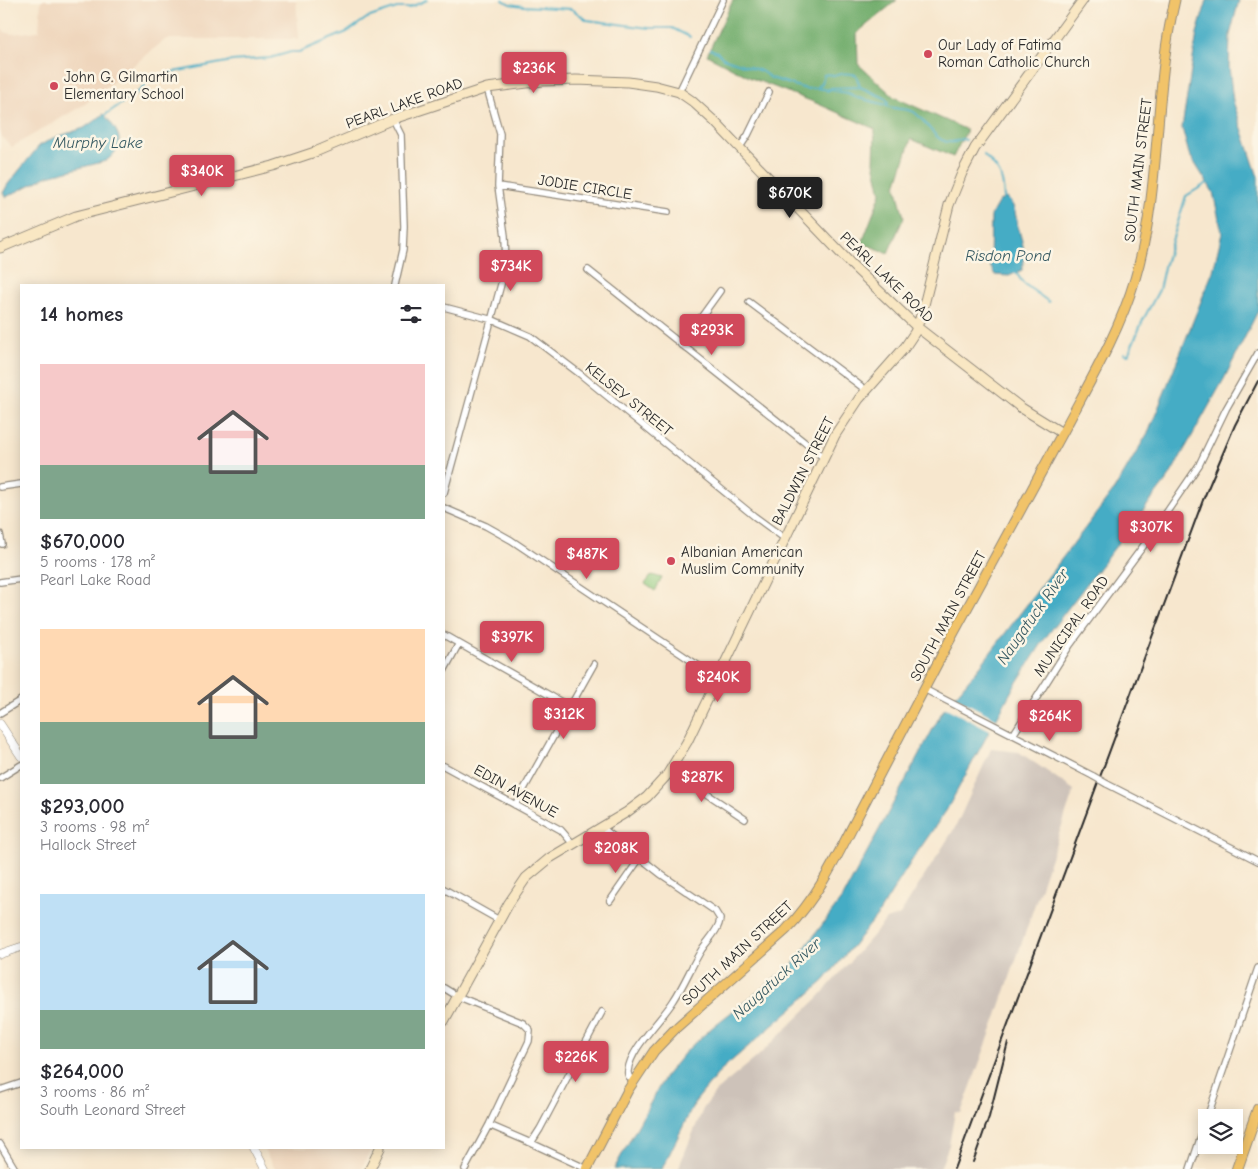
<!DOCTYPE html>
<html lang="en">
<head>
<meta charset="utf-8">
<style>
	:root { --surface:#fff; --page:#f2f2f3; --text:#2b2b33; --muted:#7c7c81; --accent:#d1495b }
	body { margin:0; font-family:"Comic Neue",sans-serif; background:var(--page); color:var(--text); height:100vh; display:flex; flex-direction:column; font-size:19px; white-space:nowrap }
	* { box-sizing:border-box; margin:0 }
	p { font-size:16px; color:var(--muted) }
	.icon { flex:none; width:28px; height:28px; fill:none; stroke:currentColor; stroke-width:2; stroke-linecap:round; stroke-linejoin:round }
	.map { position:relative; flex:1; overflow:hidden }
	.side { position:absolute; left:20px; top:284px; width:425px; height:865px; display:flex; flex-direction:column; background:var(--surface); border-radius:0px; box-shadow:0 2px 12px #0003 }
	.side>* { flex:none }
	.buttons { position:absolute; left:1198px; top:1109px; display:grid; gap:10px }
	.buttons a { display:grid; place-items:center; width:45px; height:45px; border-radius:0px; background:var(--surface); box-shadow:0 2px 12px #0003; font-size:25px }
	.price { position:absolute; translate:-50% -42px; padding:0 11px; border-radius:5px; background:var(--accent); color:#fff; font-size:16px; line-height:32px; filter:drop-shadow(0 1px 2px #0008) }
	.price::after { content:''; position:absolute; left:50%; top:30px; width:15px; height:11px; margin-left:-8px; background:inherit; clip-path:polygon(0 0,100% 0,50% 100%) }
	.price.current { background:#222; color:#fff }
	ul { padding:0; list-style:none }
	li { display:grid; align-content:center; gap:10px; height:265px; padding:0 20px }
	li span { display:grid; place-items:center; height:155px; border-radius:0px; color:#555 }
	li>.icon { margin-inline-start:auto }
	span .icon { width:90px; height:90px; fill:#fffc; stroke-width:1 }
	li b { font-size:21px }
	h2 { display:flex; justify-content:space-between; align-items:center; height:60px; padding:0 20px; font-size:21px }
	.map>svg:first-child { display:block }
</style>
</head>
<body>
<div class="map">
<svg width="1258" height="1169" viewBox="0 0 1258 1169">
	<rect width="100%" height="100%" fill="#fcf5e5"/>
	<filter id="ink" filterUnits="userSpaceOnUse"><feTurbulence type="fractalNoise" baseFrequency=".02" numOctaves="2"/><feDisplacementMap in="SourceGraphic" scale="10" xChannelSelector="R" yChannelSelector="G"/><feConvolveMatrix kernelMatrix="1 2 1 2 8 2 1 2 1" color-interpolation-filters="sRGB"/></filter>
	<filter id="wash" filterUnits="userSpaceOnUse"><feTurbulence type="fractalNoise" baseFrequency=".0096" numOctaves="4" result="noise"/><feDisplacementMap in="SourceGraphic" scale="20" xChannelSelector="R" yChannelSelector="G"/><feGaussianBlur stdDeviation="1.12" result="paint"/><feColorMatrix in="noise" values="0 0 0 0 0 0 0 0 0 0 0 0 0 0 0 0 0 1.4 0 .05"/><feComposite in="paint" operator="in"/></filter>
	<g filter="url(#wash)">
		<rect width="100%" height="100%" fill="#f7e7ce"/>
		<path fill="#efd6bc" d="M41,0H296L299,39H166L85,104L12,147L0,135V68L2,29L5,32L11,34L39,31Z
			M263,1148H372L361,1169H275Z"/>
		<path fill="#cdc2b9" d="M991,749L1019,752L1074,790L996,1018L961,1113L955,1112L949,1145L940,1169H678L703,1109L717,1090L756,1058L819,997L886,920L900,915L956,826Z"/>
		<path fill="#8dc97e" stroke="#5c7a54" d="M652,575L662,578L655,591L645,584Z"/>
		<path fill="#72ad6d" stroke="#4e6c4c" d="M733,0H897L857,33L858,64L894,97L967,130L953,157L911,139L896,186L904,217L888,253L862,243L881,193L874,163L875,129L816,103L751,78L707,55Z"/>
		<path fill="#45acc5" stroke="#386c78" d="M1207,0H1239L1230,35L1229,67L1233,101L1258,177V311L1224,379L1169,477L1046,637L1012,690L946,811L914,857L877,916L824,981L721,1070L695,1102L662,1169H614L664,1078L687,1050L715,1025L792,965L843,897L942,712L981,665L1114,490L1149,431L1213,271L1222,233L1213,192L1189,154L1182,128L1197,33Z
			M104,114C118,132 129,143 106,161L48,176L6,197L3,193L8,184L39,146L53,138L84,128Z
			M1007,198C1016,206 1015,215 1018,227C1023,244 1026,252 1022,270L1009,276L995,275L990,266L991,215L999,201Z"/>
		<path fill="#f7e7ce" d="M953,696L999,720L992,732L944,707Z"/>
		<g fill="none" stroke-linecap="round" stroke-linejoin="round">
			<path stroke="#45acc5" stroke-width="2" d="M503,0L510,4L523,6L572,9L587,20L649,28H672L690,37
				M710,49L717,52L723,58L761,71L771,78L806,89L817,88L822,83L824,75C829,73 833,76 837,75C845,73 847,73 856,75L860,87L885,98L888,102L887,106C896,110 907,108 914,112C930,123 937,152 962,139L966,140
				M817,88L848,93L858,98L887,105
				M827,91L831,88L860,87
				M104,117L105,115L142,89L149,79L168,73L232,61L270,58L291,52H299L347,32L367,18L397,8H408L427,0
				M984,155C1000,171 1003,175 1004,198L1006,200
				M1015,271L1023,283L1049,302
				M1124,353L1128,355L1143,320L1159,290L1164,267L1186,196L1209,182"/>
		</g>
	</g>
	<g filter="url(#ink)">
		<g fill="none" stroke-linecap="round" stroke-linejoin="round">
			<defs>
				<path id="minor" d="M679,92L723,0
					M393,119L401,135L404,226L403,250L395,285
					M740,147L748,135L769,92
					M498,186L668,212
					M588,270L823,457
					M749,302L866,390
					M444,307L493,320L530,336L580,374L754,516L784,538
					M681,345L720,291
					M0,487L21,484
					M444,493L506,266L505,236L498,186L500,134L487,88
					M444,508L486,526L511,540L717,678
					M0,534L2,544
					M0,582L21,579
					M444,635L570,707
					M444,671L458,645
					M924,689L1093,776
					M0,713L21,700
					M1013,735L1070,645L1147,541L1199,465L1226,409L1258,353
					M444,766L561,830L573,844
					M671,770L745,819
					M0,778L21,765
					M1107,784L1258,861
					M515,805L594,664
					M601,827L662,875L715,911L720,919C719,930 708,940 702,949C692,965 685,983 674,1000C662,1020 630,1048 628,1071C627,1076 630,1078 633,1081
					M444,889L499,920
					M610,901L640,858
					M444,988L457,996L523,1023L530,1030L529,1041L489,1125L465,1169
					M0,1090L21,1083
					M1207,1118L1258,968
					M489,1125L531,1143L587,1169
					M531,1143L540,1129L602,1012
					M0,1144L15,1169
					M1190,1169L1206,1121"/>
				<path id="tertiary" d="M0,724L21,756
					M0,954L21,947
					M254,1148L265,1169"/>
				<path id="secondary" d="M0,248L76,216L273,166L315,152L393,119L487,88L543,81L576,80L628,82L656,86L679,92L692,101L714,121L853,266L917,327L1020,407L1062,433
					M444,1021L509,903L526,878L550,858L627,812L647,797L667,775L687,742L835,435L859,399L905,347L915,332L922,313L949,205L962,173L975,148L1083,0
					M370,1169L380,1148"/>
				<path id="primary" d="M587,1169L628,1090L654,1051L676,1028L786,930C821,894 841,848 864,804C891,752 918,700 945,649C984,576 1024,504 1063,432C1089,383 1119,333 1135,279C1162,188 1153,92 1175,0"/>
				<path id="motorway" d="M1237,1169L1258,1109"/>
			</defs>
			<use href="#minor" stroke="#91897c" stroke-width="8"/>
			<use href="#tertiary" stroke="#91897c" stroke-width="9"/>
			<use href="#secondary" stroke="#91897c" stroke-width="11"/>
			<use href="#primary" stroke="#91897c" stroke-width="11"/>
			<use href="#motorway" stroke="#91897c" stroke-width="12"/>
			<use href="#minor" stroke="#fff" stroke-width="5.5"/>
			<use href="#tertiary" stroke="#fff" stroke-width="8"/>
			<use href="#secondary" stroke="#f9e7c3" stroke-width="9"/>
			<use href="#primary" stroke="#f1c369" stroke-width="9"/>
			<use href="#motorway" stroke="#f1c369" stroke-width="10"/>
			<path stroke="#2b2b2b" stroke-width="2" d="M973,1162L989,1117L1008,1042
				M954,1169L1203,500L1235,425L1258,381"/>
			<defs>
				<path id="minor-bridge" d="M1093,776L1107,784"/>
			</defs>
			<use href="#minor-bridge" stroke="#91897c" stroke-width="8" stroke-linecap="butt"/>
			<use href="#minor-bridge" stroke="#fff" stroke-width="5.5"/>
		</g>
	</g>
	<g fill="#d1495b" stroke="#fcf5e5" stroke-width="2">
		<circle cx="928" cy="54" r="5"/>
		<circle cx="54" cy="86" r="5"/>
		<circle cx="671" cy="561" r="5"/>
	</g>
	<g text-anchor="middle" stroke-width="5" stroke-linejoin="round" paint-order="stroke">
		<g font-size="15" fill="#2b2b2b" stroke="#fcf5e5" text-anchor="start">
			<text x="938" y="50">Our Lady of Fatima<tspan x="938" dy="17">Roman Catholic Church</tspan></text>
			<text x="64" y="82">John G. Gilmartin<tspan x="64" dy="17">Elementary School</tspan></text>
			<text x="681" y="557">Albanian American<tspan x="681" dy="17">Muslim Community</tspan></text>
		</g>
		<g font-size="15" fill="#2b2b2b" stroke="#fcf5e5">
			<text transform="translate(404 103) rotate(-20)" y="5">PEARL LAKE ROAD</text>
			<text transform="translate(1138 170) rotate(-83)" y="5">SOUTH MAIN STREET</text>
			<text transform="translate(585 187) rotate(9)" y="5">JODIE CIRCLE</text>
			<text transform="translate(887 277) rotate(44)" y="5">PEARL LAKE ROAD</text>
			<text transform="translate(629 399) rotate(39)" y="5">KELSEY STREET</text>
			<text transform="translate(803 471) rotate(-63)" y="5">BALDWIN STREET</text>
			<text transform="translate(948 616) rotate(-62)" y="5">SOUTH MAIN STREET</text>
			<text transform="translate(1071 626) rotate(-55)" y="5">MUNICIPAL ROAD</text>
			<text transform="translate(516 791) rotate(29)" y="5">EDIN AVENUE</text>
			<text transform="translate(737 953) rotate(-43)" y="5">SOUTH MAIN STREET</text>
		</g>
		<g font-size="16" font-style="italic" fill="#345861" stroke="#fcf5e5">
			<text x="98" y="148">Murphy Lake</text>
			<text x="1008" y="261">Risdon Pond</text>
			<text transform="translate(1032 616) rotate(-55)" y="6">Naugatuck River</text>
			<text transform="translate(776 978) rotate(-42)" y="6">Naugatuck River</text>
		</g>
	</g>
</svg>
<div class="buttons">
<a><svg class="icon" aria-label="layers" viewBox="0 0 24 24"><path d="M12 4l9 5-9 5-9-5zM3 14l9 5 9-5"/></svg></a>
</div>
<b class="price" style="left:534px;top:94px">$236K</b>
<b class="price" style="left:202px;top:197px">$340K</b>
<b class="price current" style="left:790px;top:219px">$670K</b>
<b class="price" style="left:511px;top:292px">$734K</b>
<b class="price" style="left:712px;top:356px">$293K</b>
<b class="price" style="left:1151px;top:553px">$307K</b>
<b class="price" style="left:587px;top:580px">$487K</b>
<b class="price" style="left:512px;top:663px">$397K</b>
<b class="price" style="left:718px;top:703px">$240K</b>
<b class="price" style="left:564px;top:740px">$312K</b>
<b class="price" style="left:1050px;top:742px">$264K</b>
<b class="price" style="left:702px;top:803px">$287K</b>
<b class="price" style="left:616px;top:874px">$208K</b>
<b class="price" style="left:576px;top:1083px">$226K</b>
<section class="side">
<h2>14 homes<svg class="icon" aria-label="filters" viewBox="0 0 24 24"><path d="M4 7h16M4 17h16"/><circle cx="9" cy="7" r="2"/><circle cx="15" cy="17" r="2"/></svg></h2>
<ul>
<li><span style="background:linear-gradient(#f6c9c9 65%,#7fa58c 0)"><svg class="icon" aria-label="home" viewBox="0 0 24 24"><path d="M3 11l9-7 9 7M6 9v11h12V9"/></svg></span><div><b>$670,000</b><p>5 rooms · 178 m²</p><p>Pearl Lake Road</p></div></li>
<li><span style="background:linear-gradient(#ffd9b3 60%,#7fa58c 0)"><svg class="icon" aria-label="home" viewBox="0 0 24 24"><path d="M3 11l9-7 9 7M6 9v11h12V9"/></svg></span><div><b>$293,000</b><p>3 rooms · 98 m²</p><p>Hallock Street</p></div></li>
<li><span style="background:linear-gradient(#bfe0f5 75%,#7fa58c 0)"><svg class="icon" aria-label="home" viewBox="0 0 24 24"><path d="M3 11l9-7 9 7M6 9v11h12V9"/></svg></span><div><b>$264,000</b><p>3 rooms · 86 m²</p><p>South Leonard Street</p></div></li>
</ul>
</section>
</div>
</body>
</html>
